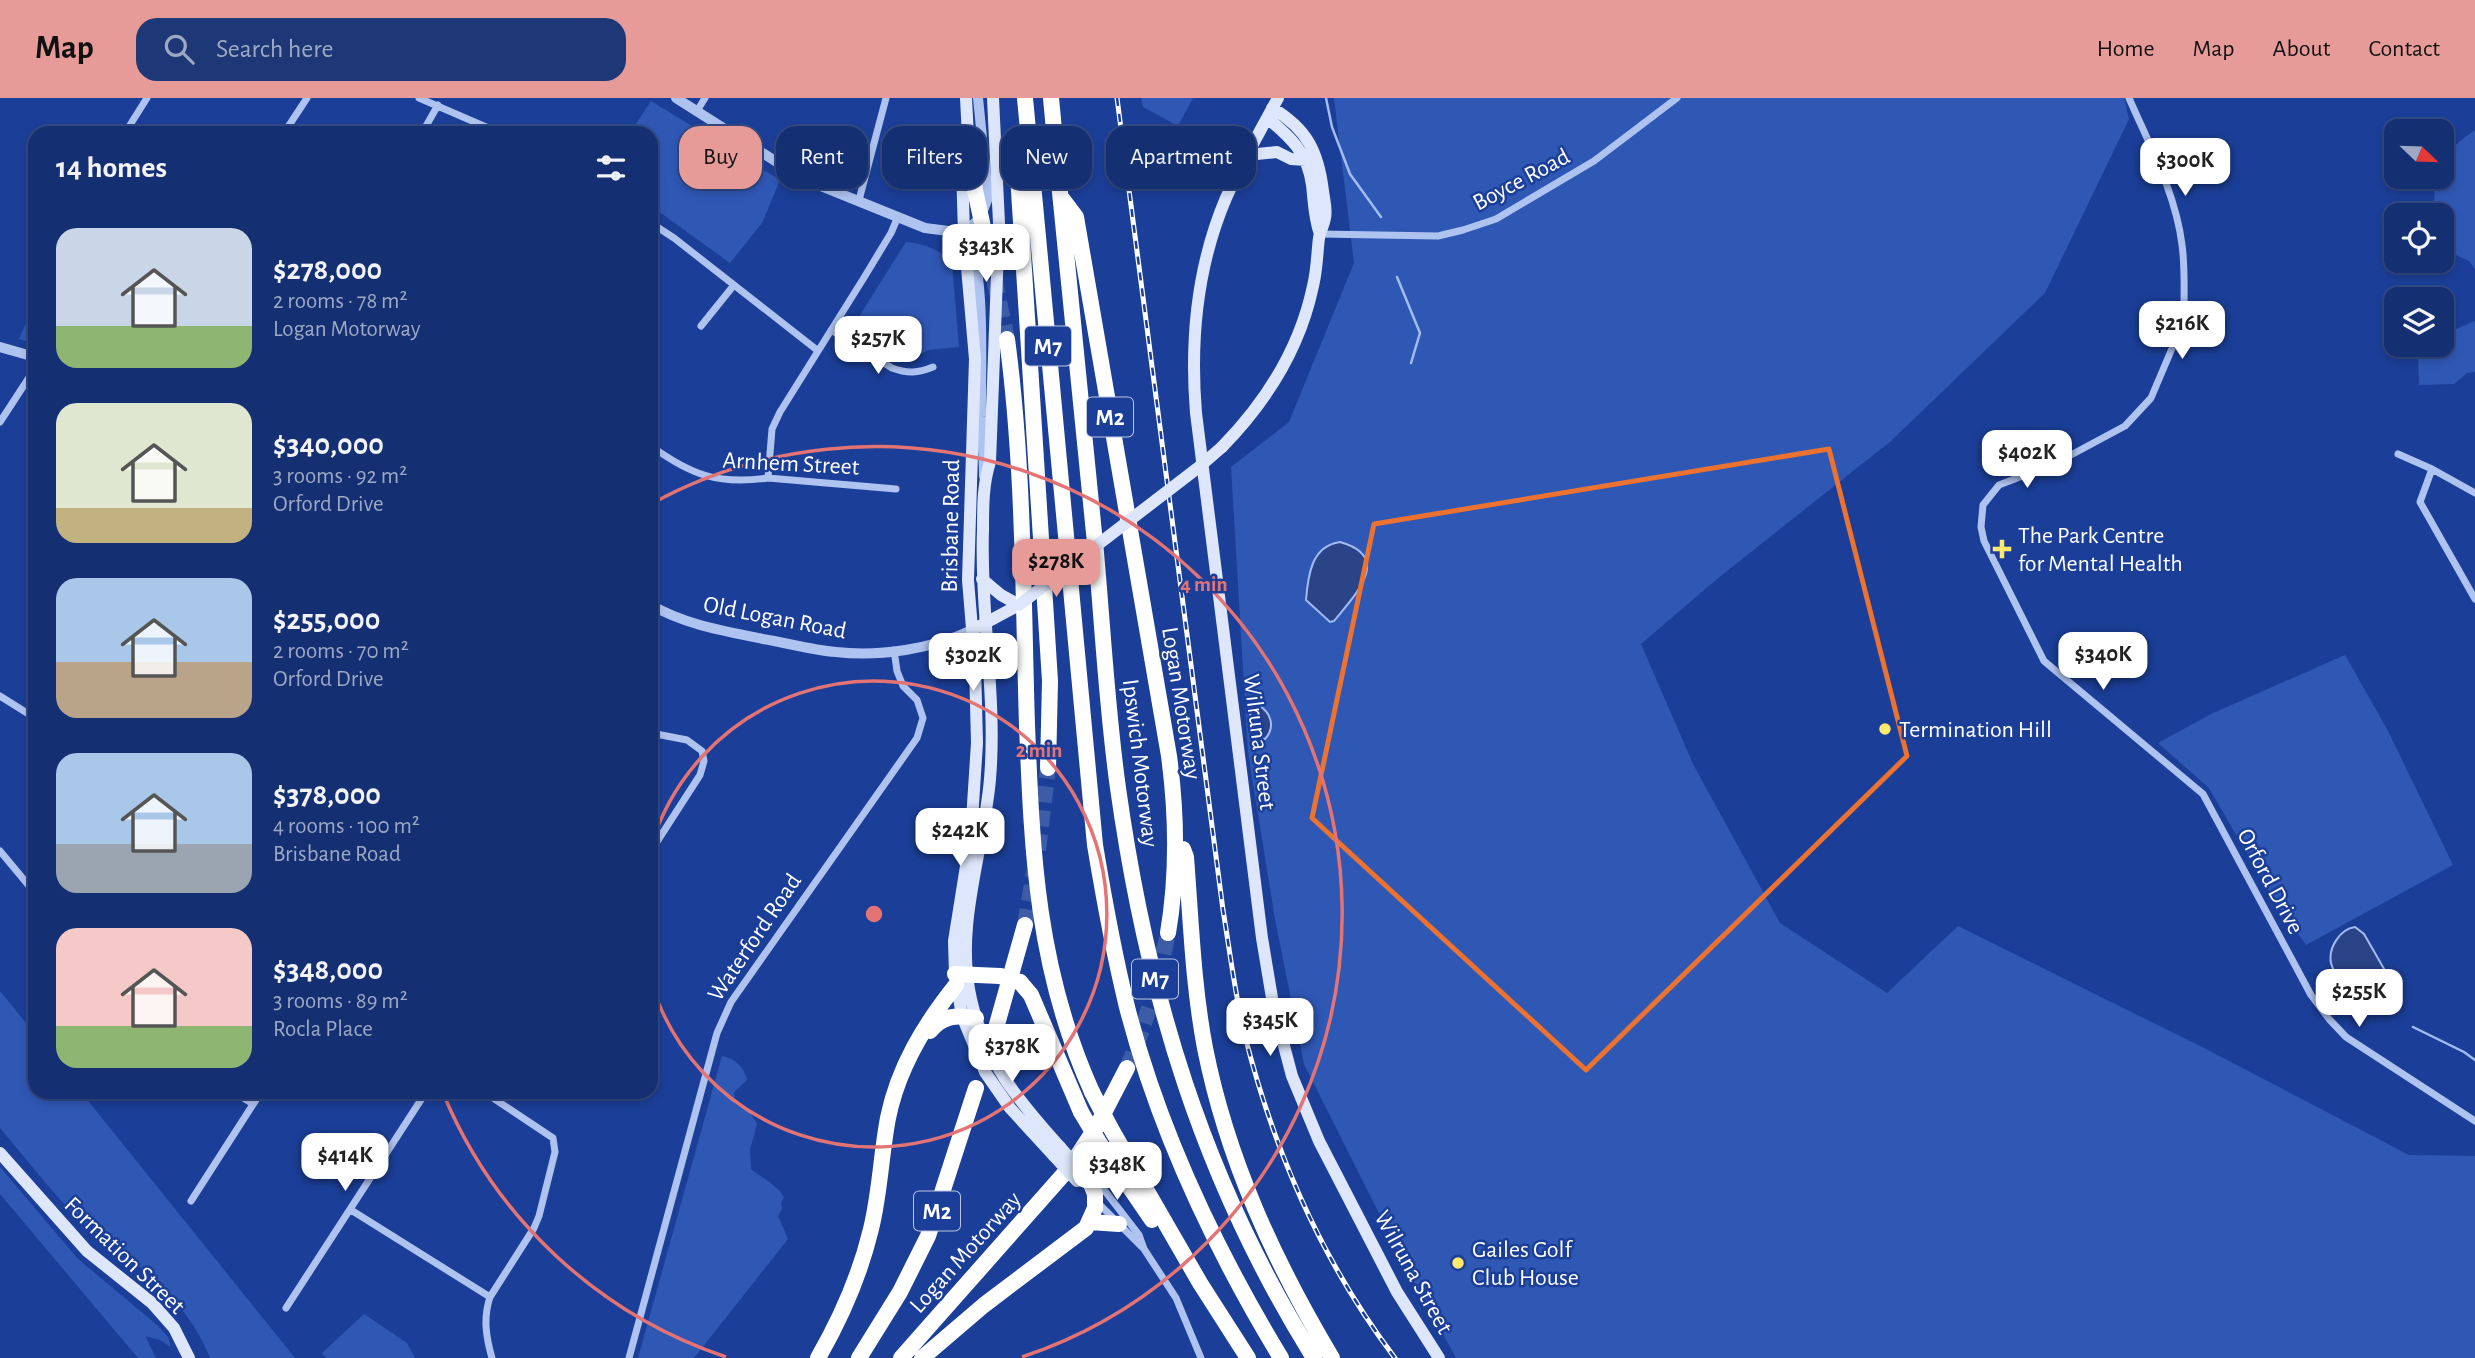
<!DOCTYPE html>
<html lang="en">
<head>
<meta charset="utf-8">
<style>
	:root { --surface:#142f72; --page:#1d3777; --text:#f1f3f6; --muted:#9da9c4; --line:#334a84; --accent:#e69b98 }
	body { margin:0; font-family:"Alegreya Sans",sans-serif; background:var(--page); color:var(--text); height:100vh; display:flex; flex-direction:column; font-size:26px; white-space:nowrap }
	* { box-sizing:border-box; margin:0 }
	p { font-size:23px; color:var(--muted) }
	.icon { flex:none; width:38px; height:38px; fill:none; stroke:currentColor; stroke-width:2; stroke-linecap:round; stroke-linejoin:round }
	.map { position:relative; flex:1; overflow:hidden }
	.drawer { position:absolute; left:28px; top:28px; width:630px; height:973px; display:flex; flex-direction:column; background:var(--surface); border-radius:21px; box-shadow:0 4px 10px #0003,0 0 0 2px var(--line) }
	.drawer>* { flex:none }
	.banner { position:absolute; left:679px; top:28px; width:665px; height:63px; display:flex; gap:14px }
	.needle { width:46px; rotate:113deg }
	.tools { position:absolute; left:2384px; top:21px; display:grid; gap:14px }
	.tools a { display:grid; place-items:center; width:70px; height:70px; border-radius:14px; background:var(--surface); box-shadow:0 4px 10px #0003,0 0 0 2px var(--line); font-size:35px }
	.price { position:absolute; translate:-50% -60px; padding:0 16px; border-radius:14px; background:#fff; color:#222; font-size:23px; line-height:46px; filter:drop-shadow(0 2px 4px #0008) }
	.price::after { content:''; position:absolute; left:50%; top:42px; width:21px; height:16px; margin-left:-10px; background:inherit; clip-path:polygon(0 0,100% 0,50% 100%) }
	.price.current { background:var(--accent); color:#111 }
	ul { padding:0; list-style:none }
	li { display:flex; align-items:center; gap:21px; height:175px; padding:0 28px }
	li span { display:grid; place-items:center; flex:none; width:196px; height:140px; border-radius:21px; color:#555 }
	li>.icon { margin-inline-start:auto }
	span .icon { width:84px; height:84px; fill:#fffc; stroke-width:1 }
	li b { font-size:30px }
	h2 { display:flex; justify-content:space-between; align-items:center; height:84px; padding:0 28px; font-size:30px }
	.pill { padding:0 24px; border-radius:21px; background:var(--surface); box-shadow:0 4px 10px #0003,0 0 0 2px var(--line); font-size:24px; line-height:63px }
	.pill.current { background:var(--accent); color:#111 }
	header { display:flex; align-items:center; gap:42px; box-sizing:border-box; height:98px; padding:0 35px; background:var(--accent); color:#111 }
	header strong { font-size:33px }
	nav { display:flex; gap:38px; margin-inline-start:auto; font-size:24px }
	.search { width:490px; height:63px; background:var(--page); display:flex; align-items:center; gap:18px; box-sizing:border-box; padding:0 24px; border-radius:21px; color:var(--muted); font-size:26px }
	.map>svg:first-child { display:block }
</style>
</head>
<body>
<header>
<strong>Map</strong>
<div class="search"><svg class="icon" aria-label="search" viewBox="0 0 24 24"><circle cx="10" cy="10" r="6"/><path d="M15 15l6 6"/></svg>Search here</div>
<nav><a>Home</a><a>Map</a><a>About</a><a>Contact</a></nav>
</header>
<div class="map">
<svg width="2475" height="1260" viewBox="0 0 2475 1260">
	<rect width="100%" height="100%" fill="#1b3f98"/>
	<path fill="#2f58b5" d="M1141,0H1193L1178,28L1143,9Z
		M1334,0H2124L2129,21L2045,195L1891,343L1717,481L1641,546L1693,666L1780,825L1887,895L1958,828L2206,951L2409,1057L2475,1058V1260H1456L1407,1171L1304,966L1275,821L1248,654L1231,369L1289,324L1354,165Z
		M651,3L780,82L762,125L730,165L651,108V35H630Z
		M2475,32V171L2469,163L2445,152L2441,141V117H2434L2435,79H2441C2441,56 2458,44 2475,32Z
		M906,144C922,145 943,152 952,166L959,249L928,252L910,263L903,262L857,233L855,225Z
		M35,204V246L19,241Z
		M2475,223V274L2467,275L2454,286L2419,287L2418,258L2421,247H2441V228L2449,234Z
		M2345,557L2388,633L2453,767L2306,847L2275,804L2209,690L2158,645L2211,616Z
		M0,893L35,936V994H81L295,1260H210C192,1214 155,1179 116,1150C108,1144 97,1140 89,1132C57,1101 29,1064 0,1030Z
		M722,958C735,961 744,968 747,982L734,994L735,1006L751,1016L757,1026L750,1052L751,1071C763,1081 776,1086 784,1099L781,1105L782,1111L778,1118L788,1141L694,1260H638Z
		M0,1069L78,1161L157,1227L168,1239L171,1249L160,1242L145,1238L156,1260H138L0,1096Z
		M364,1216L407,1245L415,1260H326L322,1255Z"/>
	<path fill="#2a4487" stroke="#a2bcf2" stroke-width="2" d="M1340,444C1394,459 1354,498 1334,523L1330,524L1306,502C1308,478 1311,448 1340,444Z
		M1257,607C1271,613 1276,629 1265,641L1253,639C1248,629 1248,618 1254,608Z
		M2355,829L2364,836L2387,876C2383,887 2372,893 2361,897L2346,891C2341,884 2333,874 2331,865C2328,850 2340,831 2355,829Z"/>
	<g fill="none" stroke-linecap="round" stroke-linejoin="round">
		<path stroke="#a2bcf2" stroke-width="2.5" d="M1326,0L1332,29L1350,76L1381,119
			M1397,179L1420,235L1411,265
			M2413,929L2464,954L2475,962"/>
		<path stroke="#3d5ca7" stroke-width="16" stroke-dasharray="16 8" stroke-linecap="butt" d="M989,157L1007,241
			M1038,752L1048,670
			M1025,827L1034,774
			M1127,970C1146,926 1158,882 1168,835"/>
		<path stroke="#afc3f0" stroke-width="7" d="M419,0L500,35
			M2129,0C2149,46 2176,96 2182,147C2185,168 2184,191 2184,212
			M697,13L705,0
			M125,35L147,0
			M284,35L307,0
			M422,35L438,7
			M859,102L886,0
			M651,125L674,140L817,252
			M1320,136L1438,138L1463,132L1496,121L1594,63L1677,0
			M2172 223a11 11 0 1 1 22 0a11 11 0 1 1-22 0Z
			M701,228L734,187
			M831,232L892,270C908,276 918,275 933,269
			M2179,234L2151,300L2125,328L2056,365L1999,387L1983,407L1981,429L1984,443L2044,563L2203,696L2311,897L2329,921L2346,939L2475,1023
			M0,324L30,278L35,263
			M651,348C691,377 718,387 768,380L896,391
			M2398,356L2432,371L2475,395
			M2432,371L2420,404L2475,501
			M768,380L772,331L780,314L865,178L891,135L897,121
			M0,598L35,620
			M651,635L687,642L702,653L704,663L700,677L651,753
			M0,753L35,795
			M234,994L253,1006
			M484,994L553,1040L555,1054L539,1118L534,1130L490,1199C483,1220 486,1239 492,1260
			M1094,1086L1105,1093L1139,1137L1144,1151L1176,1200L1201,1260
			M191,1103L261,994
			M1096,1103L1142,1149
			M351,1112L490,1199
			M286,1210L426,994
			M629,1260L717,935L731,904L917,640L923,620L917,602L903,588L897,573L894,552"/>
		<path stroke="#afc3f0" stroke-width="10" d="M676,0L780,66L816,86L925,130L964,135
			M964,135L980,120L988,100L978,0
			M966,138C987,167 980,280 981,319C982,339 984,358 984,378
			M0,249L35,259
			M651,507C686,527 724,533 763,541C787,545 812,552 836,554C880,559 932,551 972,532"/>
		<path stroke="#dde6fb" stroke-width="12" d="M966,0L968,39L962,70L964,135L975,261L968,482L975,567L977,645L971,737L954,843L955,876L962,918L985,974L1010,1010L1054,1058
			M993,0L999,125L990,364C983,386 983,408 983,432C980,515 997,598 990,681C984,753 954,828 971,901C985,964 1018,1002 1060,1049
			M1278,0C1260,33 1241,66 1226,100C1197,168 1190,242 1196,315L1262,840L1273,906L1292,978L1319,1043L1397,1194L1439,1260
			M1267,20C1291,39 1308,56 1312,87C1314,104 1314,120 1320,136
			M1247,57L1277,54L1291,61L1306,62
			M1222,349C1265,305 1300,250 1313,188C1317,172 1317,156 1319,140C1320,133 1324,127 1325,120C1327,111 1324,101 1323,93C1318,53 1307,31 1272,10
			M982,481L1001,497L1019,507
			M978,529L1019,507
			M936,545L959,560L974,583
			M0,1055L87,1153L152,1205L174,1230L189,1260"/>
		<path stroke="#fff" stroke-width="16" d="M1025,0L1095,747C1104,801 1114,856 1127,909C1159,1033 1215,1151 1281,1260
			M1051,0C1065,152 1081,304 1096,455C1103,533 1107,612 1118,690C1147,897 1203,1082 1314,1260
			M968,39L975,92L989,157
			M1027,54L1018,77L1050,583L1048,670
			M1061,99L1076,119L1169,658C1177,718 1178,775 1168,835
			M1007,241C1024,368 1023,498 1027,627C1032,757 1037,872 1092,994
			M1183,751L1186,759C1191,823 1193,887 1205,950C1227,1061 1274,1163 1332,1260
			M955,876L1000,878
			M1020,884L1031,897L1081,1014
			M930,933C943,917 956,917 976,920
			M994,937L1025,827
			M1110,1029L1200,1185L1248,1260
			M1100,1046L1152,1122
			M1090,1124L1119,1126
			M818,1260C841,1220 860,1177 871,1131C880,1095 881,1057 888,1020C898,970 924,927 956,887
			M859,1260L900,1194L928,1138L976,990
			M901,1260L1070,1069L1097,1028L1127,970
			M922,1260L984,1207L1086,1130L1095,1110V1096L1090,1084"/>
		<defs>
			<path id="rail" d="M1117,0L1223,812C1230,854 1235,897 1245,938C1274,1053 1323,1165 1395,1260"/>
		</defs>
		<use href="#rail" stroke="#fff" stroke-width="5"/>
		<use href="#rail" stroke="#1b3f98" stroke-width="2.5" stroke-dasharray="8" stroke-linecap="butt"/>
		<path stroke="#dde6fb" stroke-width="12" d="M1019,507L1199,369L1222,349
			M1060,1049L1082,1074
			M1054,1058L1077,1083"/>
		<path stroke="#fff" stroke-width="16" d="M1000,878L1020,884
			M1092,994L1110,1029
			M1081,1014L1100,1046"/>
	</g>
	<path fill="none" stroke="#eb7230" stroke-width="5" stroke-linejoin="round" d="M1829,351L1907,658L1586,972L1312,720L1374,426Z"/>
	<g fill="none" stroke="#e47373" stroke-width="3.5">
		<path d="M651 748A233 233 0 1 1 651 884"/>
		<path d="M726 1259A467 467 0 0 1 443 995M651 406A467 467 0 1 1 1022 1259"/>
	</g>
	<g fill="#ffea6e" stroke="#1b3f98" stroke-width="2.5">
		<path d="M1998.5 440.5h7v7h7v7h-7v7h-7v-7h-7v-7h7z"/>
		<circle cx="1885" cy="631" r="7"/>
		<circle cx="1458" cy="1165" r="7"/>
	</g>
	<g text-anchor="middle" stroke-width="5" stroke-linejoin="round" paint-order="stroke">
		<g fill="#1b3f98" stroke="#bbc5e0" stroke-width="2">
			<rect x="1025" y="228.5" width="46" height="39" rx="5"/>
			<rect x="1087" y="299.5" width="46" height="39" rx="5"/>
			<rect x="1132" y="861.5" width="46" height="39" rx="5"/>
			<rect x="914" y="1093.5" width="46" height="39" rx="5"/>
		</g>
		<g font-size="23" font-weight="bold" fill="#fff">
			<text x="1048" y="256">M7</text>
			<text x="1110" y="327">M2</text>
			<text x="1155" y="889">M7</text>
			<text x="937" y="1121">M2</text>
		</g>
		<g font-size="24" fill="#fff" stroke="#1b3f98">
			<text transform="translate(1521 81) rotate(-28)" y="8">Boyce Road</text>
			<text transform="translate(791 365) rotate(3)" y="8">Arnhem Street</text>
			<text transform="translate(950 428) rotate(-89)" y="8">Brisbane Road</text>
			<text transform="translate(775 519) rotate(11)" y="8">Old Logan Road</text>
			<text transform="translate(1182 605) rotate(81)" y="8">Logan Motorway</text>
			<text transform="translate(1260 644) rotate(83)" y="8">Wilruna Street</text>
			<text transform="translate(1141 665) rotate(83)" y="8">Ipswich Motorway</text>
			<text transform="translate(2271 783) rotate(62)" y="8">Orford Drive</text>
			<text transform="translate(754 839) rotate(-56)" y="8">Waterford Road</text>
			<text transform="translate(965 1154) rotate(-48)" y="8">Logan Motorway</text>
			<text transform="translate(125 1157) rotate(44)" y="8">Formation Street</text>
			<text transform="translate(1414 1174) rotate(61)" y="8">Wilruna Street</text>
		</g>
		<g font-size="24" fill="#fff" stroke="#1b3f98" text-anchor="start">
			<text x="2018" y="445">The Park Centre<tspan x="2018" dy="28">for Mental Health</tspan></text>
			<text x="1899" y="639">Termination Hill</text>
			<text x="1472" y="1159">Gailes Golf<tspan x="1472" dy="28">Club House</tspan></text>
		</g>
	</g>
	<circle cx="874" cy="816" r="10" fill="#e47373" stroke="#1b3f98" stroke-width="3.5"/>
	<g font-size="21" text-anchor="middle" font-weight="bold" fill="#e47373" stroke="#1b3f98" stroke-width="5" stroke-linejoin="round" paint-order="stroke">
		<text x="1204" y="493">4 min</text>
		<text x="1039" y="659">2 min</text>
	</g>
</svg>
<div class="tools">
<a><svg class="needle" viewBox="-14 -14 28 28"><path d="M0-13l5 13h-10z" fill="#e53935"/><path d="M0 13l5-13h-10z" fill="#9da9c4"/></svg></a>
<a><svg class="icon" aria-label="locate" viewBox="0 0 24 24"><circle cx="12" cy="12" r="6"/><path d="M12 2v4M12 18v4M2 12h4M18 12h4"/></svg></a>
<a><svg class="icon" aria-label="layers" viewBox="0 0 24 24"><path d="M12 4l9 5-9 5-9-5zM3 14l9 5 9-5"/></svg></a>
</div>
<b class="price" style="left:2185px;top:100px">$300K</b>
<b class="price" style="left:986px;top:186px">$343K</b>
<b class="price" style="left:2182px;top:263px">$216K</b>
<b class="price" style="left:878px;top:278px">$257K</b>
<b class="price" style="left:2027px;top:392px">$402K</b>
<b class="price current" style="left:1056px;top:501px">$278K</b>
<b class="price" style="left:2103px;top:594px">$340K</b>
<b class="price" style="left:973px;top:595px">$302K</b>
<b class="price" style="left:960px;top:770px">$242K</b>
<b class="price" style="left:2359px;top:931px">$255K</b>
<b class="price" style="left:1270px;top:960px">$345K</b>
<b class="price" style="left:1012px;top:986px">$378K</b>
<b class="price" style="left:345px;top:1095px">$414K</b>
<b class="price" style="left:1117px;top:1104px">$348K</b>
<div class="banner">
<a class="pill current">Buy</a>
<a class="pill">Rent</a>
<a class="pill">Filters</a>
<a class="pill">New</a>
<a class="pill">Apartment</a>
</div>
<section class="drawer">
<h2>14 homes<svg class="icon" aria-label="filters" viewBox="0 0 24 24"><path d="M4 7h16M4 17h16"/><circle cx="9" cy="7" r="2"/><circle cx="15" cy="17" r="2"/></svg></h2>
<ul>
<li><span style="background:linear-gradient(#c9d6e8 70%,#8fb573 0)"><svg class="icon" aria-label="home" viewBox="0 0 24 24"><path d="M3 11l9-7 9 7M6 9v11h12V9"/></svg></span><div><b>$278,000</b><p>2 rooms · 78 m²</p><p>Logan Motorway</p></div></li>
<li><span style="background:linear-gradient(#dfe7d0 75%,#c2b280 0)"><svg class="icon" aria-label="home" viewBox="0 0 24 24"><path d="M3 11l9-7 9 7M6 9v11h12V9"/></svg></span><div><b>$340,000</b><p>3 rooms · 92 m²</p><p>Orford Drive</p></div></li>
<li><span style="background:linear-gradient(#a9c7e8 60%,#b9a48a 0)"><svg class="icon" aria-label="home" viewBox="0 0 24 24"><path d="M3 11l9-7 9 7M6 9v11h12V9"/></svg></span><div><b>$255,000</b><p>2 rooms · 70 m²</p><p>Orford Drive</p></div></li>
<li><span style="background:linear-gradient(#a9c7e8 65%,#9aa5b1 0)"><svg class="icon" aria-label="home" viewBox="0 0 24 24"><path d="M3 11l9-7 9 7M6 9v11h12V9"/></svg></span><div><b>$378,000</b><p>4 rooms · 100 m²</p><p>Brisbane Road</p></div></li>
<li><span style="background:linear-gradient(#f6c9c9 70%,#8fb573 0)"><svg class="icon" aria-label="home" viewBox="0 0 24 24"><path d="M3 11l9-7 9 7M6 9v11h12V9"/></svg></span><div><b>$348,000</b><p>3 rooms · 89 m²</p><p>Rocla Place</p></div></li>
</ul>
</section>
</div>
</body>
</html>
